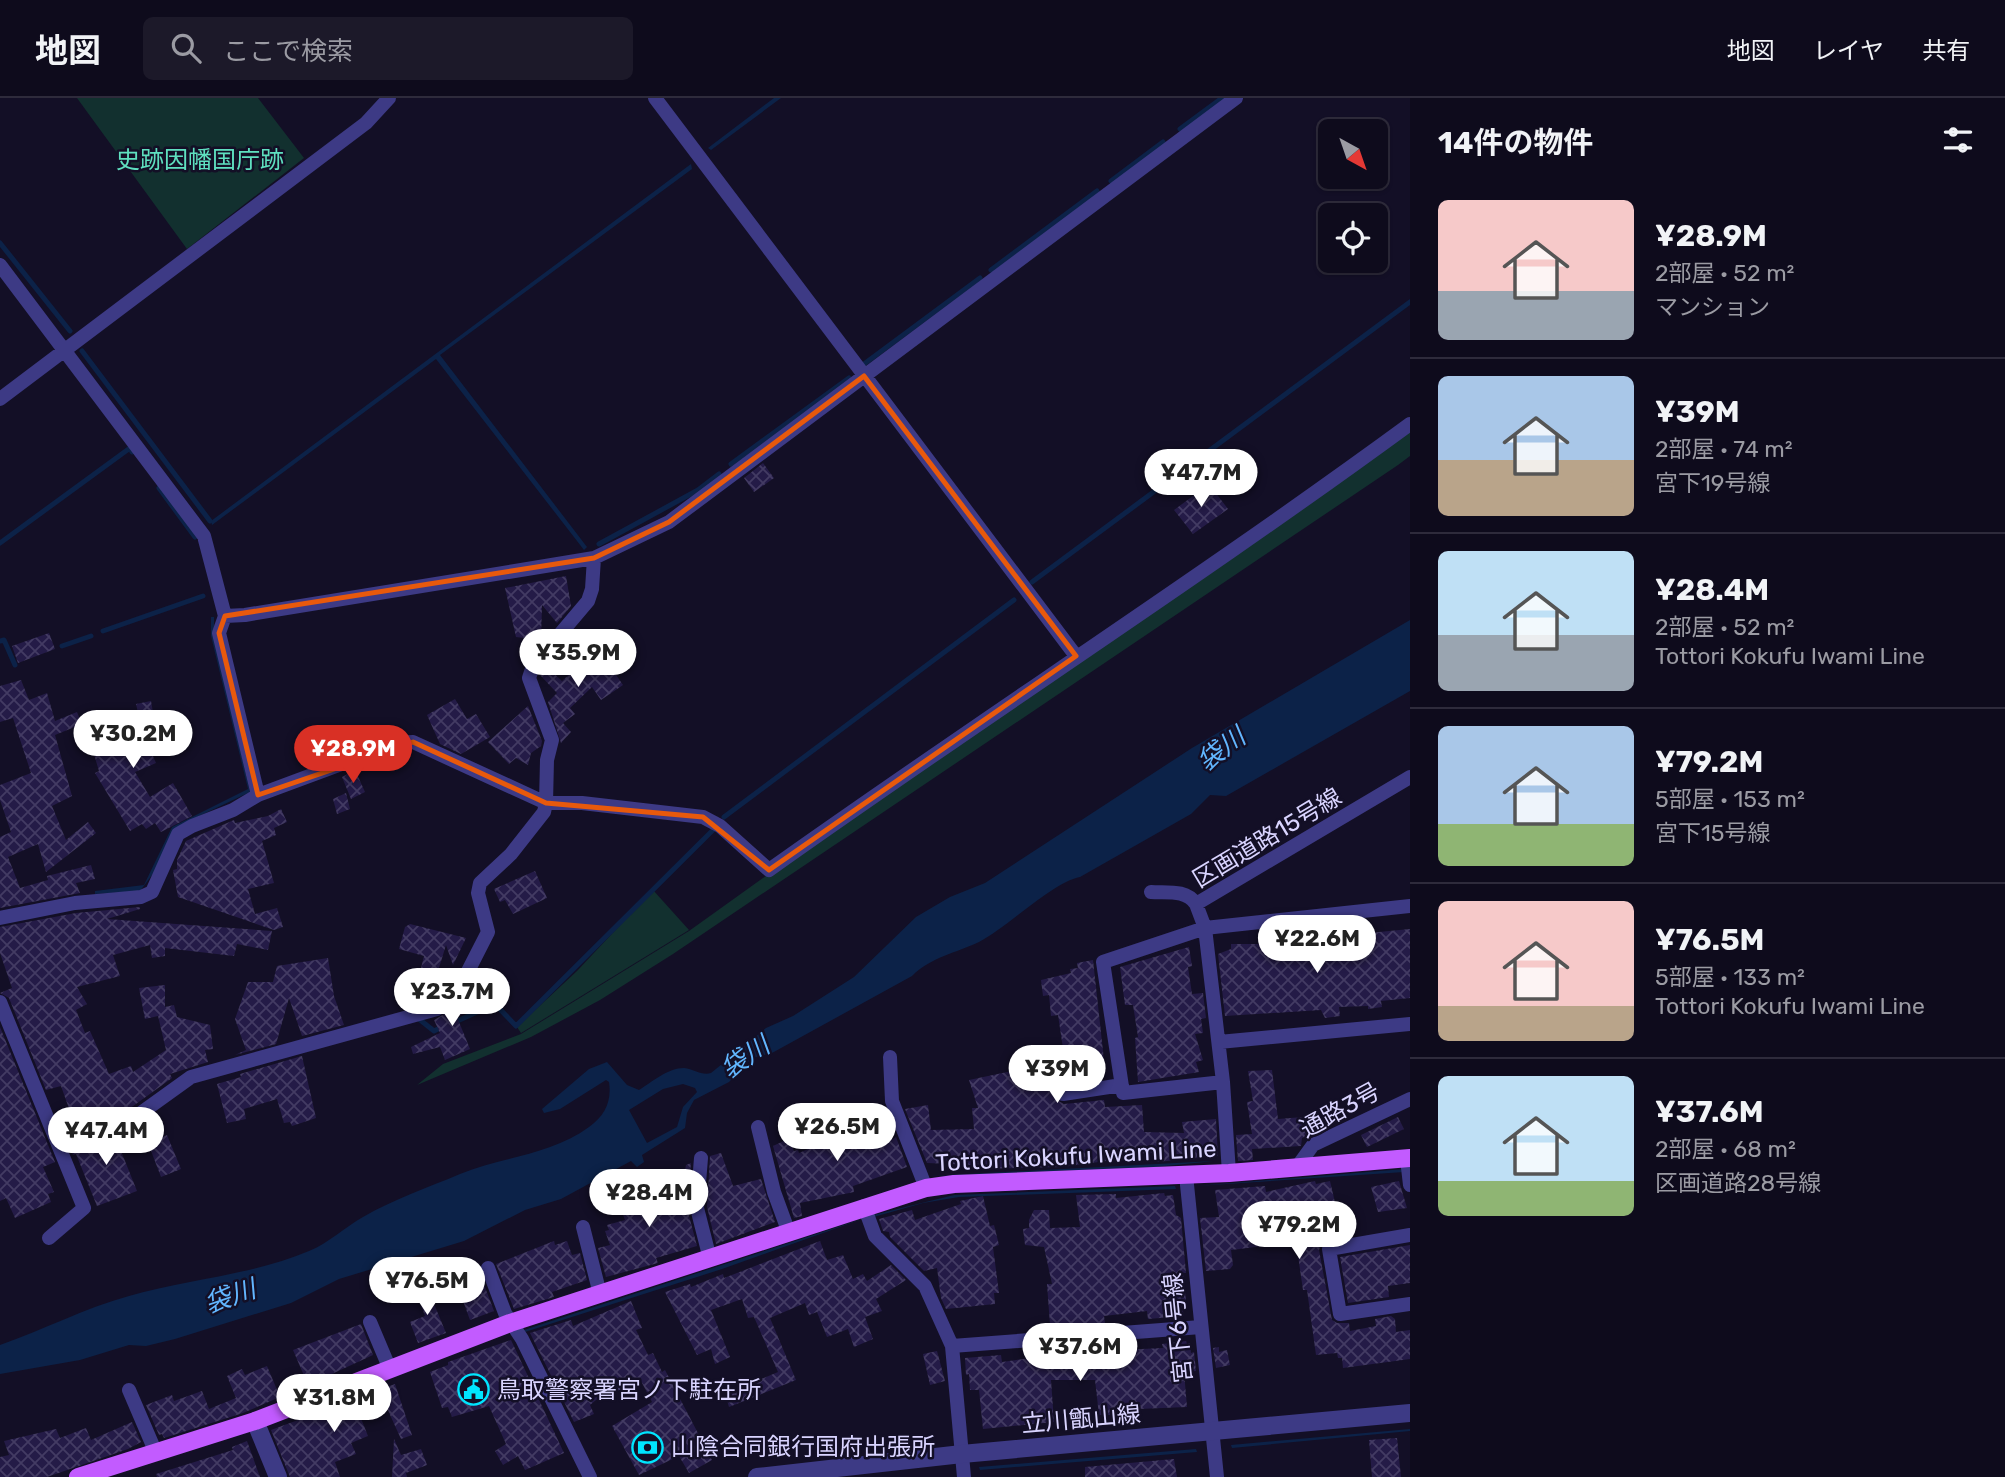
<!DOCTYPE html>
<html lang="ja">
<head>
<meta charset="utf-8">
<style>
	:root { --surface:#0e0b1c; --page:#1c1929; --text:#f1f3f6; --muted:#9b9ba3; --line:#2e2b3b; --accent:#d93025 }
	body { margin:0; font-family:Rubik,"Noto Sans JP",sans-serif; background:var(--page); color:var(--text); height:100vh; display:flex; flex-direction:column; font-size:26px; white-space:nowrap }
	* { box-sizing:border-box; margin:0 }
	p { font-size:23px; color:var(--muted) }
	.icon { flex:none; width:38px; height:38px; fill:none; stroke:currentColor; stroke-width:2; stroke-linecap:round; stroke-linejoin:round }
	.map { position:relative; flex:1; overflow:hidden }
	.details { display:flex; flex-direction:column; background:var(--surface); width:595px }
	.details>* { flex:none }
	.needle { width:46px; rotate:140deg }
	.controls { position:absolute; left:1318px; top:21px; display:grid; gap:14px }
	.controls a { display:grid; place-items:center; width:70px; height:70px; border-radius:10px; background:var(--surface); box-shadow:0 2px 5px #0004,0 0 0 2px var(--line); font-size:35px }
	.price { position:absolute; translate:-50% -60px; padding:0 16px; border-radius:24px; background:#fff; color:#222; font-size:23px; line-height:46px; filter:drop-shadow(0 2px 4px #0008) }
	.price::after { content:''; position:absolute; left:50%; top:42px; width:21px; height:16px; margin-left:-10px; background:inherit; clip-path:polygon(0 0,100% 0,50% 100%) }
	.price.active { background:var(--accent); color:#fff }
	ul { padding:0; list-style:none }
	li { display:flex; align-items:center; gap:21px; height:175px; padding:0 28px }
	li+li { border-top:2px solid var(--line) }
	li span { display:grid; place-items:center; flex:none; width:196px; height:140px; border-radius:10px; color:#555 }
	li>.icon { margin-inline-start:auto }
	span .icon { width:84px; height:84px; fill:#fffc; stroke-width:1 }
	li b { font-size:30px }
	h2 { display:flex; justify-content:space-between; align-items:center; height:84px; padding:0 28px; font-size:30px }
	header { display:flex; align-items:center; gap:42px; box-sizing:border-box; height:98px; padding:0 35px; background:var(--surface); border-bottom:2px solid var(--line) }
	header strong { font-size:33px }
	nav { display:flex; gap:38px; margin-inline-start:auto; font-size:24px }
	.search { width:490px; height:63px; background:var(--page); display:flex; align-items:center; gap:18px; box-sizing:border-box; padding:0 24px; border-radius:10px; color:var(--muted); font-size:26px }
	main { display:flex; flex:1; min-height:0 }
	.map>svg:first-child { display:block }
</style>
</head>
<body>
<header>
<strong>地図</strong>
<div class="search"><svg class="icon" aria-label="search" viewBox="0 0 24 24"><circle cx="10" cy="10" r="6"/><path d="M15 15l6 6"/></svg>ここで検索</div>
<nav><a>地図</a><a>レイヤ</a><a>共有</a></nav>
</header>
<main>
<div class="map">
<svg width="1410" height="1379" viewBox="0 0 1410 1379">
	<defs>
		<pattern id="building-cross-hatch" width="8" height="8" patternUnits="userSpaceOnUse" patternTransform="scale(1.75)"><rect width="8" height="8" fill="#241b47"/><path d="M0 0l8 8M0 8l8-8" fill="none" stroke="#433b63"/></pattern>
	</defs>
	<rect width="100%" height="100%" fill="#130f26"/>
	<path fill="#12302f" d="M77,0H258L304,60L187,151Z
		M1410,332V358L1398,367L673,856L600,902L531,939L417,987L443,966L521,936L689,833L865,707Z
		M653,792L689,832L521,935L517,929L577,873Z"/>
	<path fill="#0c2248" fill-rule="evenodd" d="M774,0H781L711,52L708,50Z
		M691,66L692,71L440,257L587,449L584,452L436,261L212,427L211,423Z
		M211,519H214V537L250,694L195,720L140,793L95,796V793L144,787L172,729L248,691L211,538Z
		M1410,522V593L1226,698L1210,697L1191,716L1080,779C1053,784 1008,829 979,844C956,855 931,859 912,878L772,955L752,960L729,984L694,1002L687,1015L685,1030L642,1057L644,1064L637,1069L631,1063L561,1101L525,1112L464,1143L339,1181L291,1205L175,1241L146,1248L129,1247L80,1262L0,1276V1247C43,1232 85,1210 129,1198C189,1181 252,1177 309,1153C329,1145 345,1129 363,1119C394,1101 427,1090 460,1076C502,1059 551,1057 589,1029C605,1018 612,1003 609,984L606,982L560,1011L544,1015L542,1011L589,971L607,964L627,987L639,992C652,984 668,970 684,970C694,971 702,978 711,975L766,930L793,918L854,879L916,819L950,799L985,785L1192,650ZM683,986L695,990L697,994L683,1009L677,1029L647,1045L629,1012L663,991Z
		M1214,1063L1156,1069L930,1078Z
		M1404,1071V1074L1196,1088Z
		M1175,1088L1176,1091L959,1099L923,1105L870,1120L869,1118L954,1097Z
		M865,1120L722,1171L525,1234L524,1232Z
		M1410,1331V1333L1232,1350L1231,1347Z
		M1196,1351L1197,1354L980,1372L979,1369Z"/>
	<g fill="none" stroke-linecap="round" stroke-linejoin="round">
		<path stroke="#0c2248" stroke-width="5" d="M1180,31L1222,0
			M1111,83L1163,44
			M0,145L70,233
			M991,172L1097,93
			M82,253L210,423
			M864,266L980,180
			M731,366L849,280
			M159,390L195,439
			M0,445L130,350L132,354
			M599,446L698,392L719,376
			M1032,484L1410,204
			M103,533L203,498
			M0,543L4,542L15,567
			M62,548L91,538
			M724,719L1014,502
			M419,921L434,933L442,929
			M455,924L495,906L516,928L713,732"/>
	</g>
	<path fill="url(#building-cross-hatch)" d="M763,365L774,380L754,394L744,380Z
		M1209,386L1228,411L1193,436L1174,412Z
		M566,478L571,508L557,525L542,507L541,542L516,539L505,490Z
		M49,535L55,551L18,565L12,548Z
		M591,556L603,570L608,565L623,587L601,602L592,589L570,610L575,616L563,625L571,634L561,645L548,604L557,595L540,577L542,573L546,568L562,583Z
		M21,582L29,602L47,595L55,623L77,614L82,626L55,637L72,698L52,708L66,742L88,724L96,735L46,774L38,746L8,759L20,790L48,782L47,778L91,767L95,781L76,785L80,795L0,810V739L11,734L0,702V687L31,675L13,620L0,624V588Z
		M455,601L467,621L476,616L490,639L461,656L440,646L427,617Z
		M151,603L158,642L147,644L156,665L135,674L150,699L173,685L192,718L161,734L155,725L146,731L142,726L130,733L95,675L99,673L84,623L104,616L105,620L112,618L116,628L139,619L136,606Z
		M528,608L542,643L541,648L531,655L528,667L516,660L509,666L488,644Z
		M355,672L365,694L351,701L342,679Z
		M346,695L350,711L337,716L333,701Z
		M281,711L287,724L274,730L276,737L262,743L274,785L248,791L255,816L277,810L283,829L274,832L178,799L173,772L177,771V762L186,743L234,722L235,725L268,718Z
		M535,773L547,800L513,816L505,802L500,804L494,791Z
		M140,809V811L107,821L272,833L268,852L237,846L234,858L165,850V858L152,860L150,847L113,857L120,878L77,889L87,906L76,912L85,935L90,933L109,976L131,968L133,974L166,952L158,918L145,921L139,890L165,887V909L174,907L177,919L210,927L213,951L205,952L208,964L170,976L172,980L129,1011L101,1022L61,1027L59,1023L72,1019L61,988L46,992L9,900L0,895L12,890L0,855V829L76,815Z
		M410,826L466,840L453,867L446,847L435,883L418,882L424,858L399,851L405,829Z
		M1410,831V900L1381,903L1382,909L1368,911V908L1339,909L1340,918L1325,920L1321,912L1225,918L1218,856L1231,851V846H1272L1273,851L1279,853L1319,849L1316,840L1358,832V836Z
		M1189,849L1192,868L1188,869L1192,896L1203,895L1206,920L1201,921L1203,935L1195,936L1203,962L1196,964L1199,974L1138,984L1135,940L1138,939L1133,907H1125L1120,869Z
		M328,860L334,898L344,927L302,938L289,900L276,946L235,957L246,952L235,921L248,884H273L277,868Z
		M1093,862L1105,971L1085,974L1087,983L1058,988L1054,993L1055,1001L1064,1006L1104,1002L1105,1009L1142,1007L1144,1034L1184,1035L1182,1024L1216,1021L1218,1058L1157,1064V1055L1127,1056L1128,1060L1062,1069L974,1071V1067L927,1065L905,1011L928,1007L931,1032L974,1031L972,1010H978L969,982L1050,965L1049,958L1064,957L1058,917L1051,918L1049,897L1043,898L1041,882L1071,875L1070,871L1078,870L1077,865Z
		M476,885L484,906L457,919L470,951L445,962L440,949L413,956L411,949L440,935L434,922L456,909Z
		M0,929L55,1064L43,1069L54,1094L48,1096L51,1104L15,1120L6,1100L0,1103Z
		M302,958L316,1020L292,1028L290,1024L284,1025L277,1001L244,1011L246,1021L227,1025L217,986L241,979L240,976Z
		M1272,972L1278,1021L1316,1018L1317,1034L1302,1040L1301,1048L1252,1051L1253,1062L1238,1063L1236,1037L1252,1036L1247,1004L1253,1003L1248,973Z
		M857,1012L866,1039L880,1033L885,1046L896,1039L907,1069L853,1088L854,1094L800,1105L802,1118L794,1120L773,1048L788,1041L794,1053L798,1052L799,1055L839,1037L833,1020Z
		M1398,1019L1404,1031L1367,1049L1361,1037Z
		M132,1031L136,1042L119,1048L137,1093L97,1108L76,1056L73,1057L68,1046L105,1040Z
		M167,1037L181,1071L161,1079L148,1045Z
		M721,1055L733,1088L761,1081L775,1124L716,1146L707,1109L710,1058Z
		M691,1065L687,1110L697,1148L656,1160L658,1165L606,1179L598,1150L610,1147L605,1133L609,1132L607,1127L625,1122L619,1106L659,1090L682,1088L686,1067Z
		M1315,1083L1316,1086L1330,1083L1337,1113L1332,1115L1336,1140L1323,1143L1319,1152L1332,1222L1337,1225H1349L1350,1233L1376,1228L1375,1221L1391,1218L1395,1221L1396,1234L1410,1232V1261L1343,1270L1342,1260H1338L1337,1255L1316,1257L1307,1192H1303L1296,1144L1231,1152L1233,1167L1230,1171L1206,1173L1200,1120L1219,1119L1215,1092L1265,1088L1266,1094Z
		M1399,1083L1407,1110L1378,1114L1371,1089Z
		M1164,1095L1165,1098L1173,1097L1176,1117L1181,1120L1186,1175H1183L1187,1212L1183,1213L1184,1218L1148,1221L1147,1213L1104,1218L1105,1225L1050,1227L1047,1186H1052L1044,1149L1025,1147L1023,1131L1029,1130V1122L1034,1112H1049L1050,1130L1080,1129L1076,1097L1116,1096V1100Z
		M983,1098L990,1128L994,1127L999,1147L993,1149L999,1195H994L995,1206L946,1211L941,1200L937,1170L924,1173L890,1139L889,1134L883,1133L879,1121L912,1112L915,1122L961,1106L960,1103Z
		M554,1143L555,1147L567,1143L572,1157L580,1155L587,1182L552,1194L554,1199L514,1211L496,1166Z
		M820,1143L827,1162L843,1157L853,1181L863,1176L867,1183L891,1167L906,1182L876,1201L882,1213L865,1219L873,1241L854,1249L848,1231L827,1239L817,1214L809,1217L805,1205L770,1220L796,1282L729,1309L725,1296L778,1274L754,1219L748,1220L742,1201L711,1212L730,1259L715,1266L711,1251L697,1257L665,1194L690,1186L691,1189L723,1176L724,1180Z
		M1410,1147V1185L1388,1188L1389,1199L1348,1205L1340,1159Z
		M480,1176L494,1213L470,1222L460,1195L481,1186L477,1178Z
		M425,1184L446,1235L418,1245L410,1224L425,1218L414,1189Z
		M631,1203L642,1230L636,1232L648,1257L653,1255L662,1274L665,1272L712,1362L689,1375L679,1358L639,1377L612,1328L652,1304L641,1283L596,1302L590,1307L594,1316L574,1324L530,1235L571,1222L573,1228Z
		M361,1226L373,1257L308,1287L293,1252Z
		M511,1242L564,1355L525,1372L518,1358L503,1367L495,1353L506,1346L489,1308L452,1319L448,1309L442,1310L430,1274L448,1267V1264Z
		M1186,1243L1187,1246L1190,1245L1191,1255L1194,1254L1196,1273L1184,1274L1187,1309L1114,1312L1113,1317H1099L1095,1282H1051L1054,1324L983,1331L979,1292H970L969,1276L966,1277L965,1260L1001,1257L1002,1264L1037,1259L1038,1261L1077,1259V1263L1121,1257L1120,1252L1163,1250L1162,1246Z
		M1219,1249V1254L1227,1252L1230,1267L1216,1270L1213,1250Z
		M937,1253L945,1283L930,1287L923,1256Z
		M267,1268L280,1299L243,1315L164,1340L162,1336L159,1337L146,1307L172,1297L174,1303L202,1293L209,1311L236,1300L227,1278L242,1271L245,1277Z
		M395,1286L412,1337L401,1341L386,1308L360,1318L368,1338L351,1345L356,1356L335,1364L340,1379H290L271,1332Z
		M132,1324L141,1344L128,1351L47,1379H0V1359L9,1357L4,1343L56,1331L60,1340L86,1330L91,1342Z
		M1397,1340L1401,1379H1372L1369,1342Z
		M394,1341L401,1357L421,1351L427,1367L406,1375L407,1379H392Z
		M247,1343L260,1379H157L156,1376L233,1352L232,1349Z
		M1174,1361L1177,1379H1085V1369Z"/>
	<g fill="none" stroke-linecap="round" stroke-linejoin="round">
		<path stroke="#3d3a85" stroke-width="14" d="M655,0L1076,558
			M0,167L204,438L225,518L219,535L258,697
			M0,301L366,25L389,0
			M225,518L245,517L594,460L669,424L1236,0
			M1151,794C1167,795 1186,791 1196,806
			M0,820L75,805L141,799L152,794L178,736L192,728L233,712L258,697L398,645L413,644L546,705H582L703,719L720,728L769,772C981,621 1200,480 1410,326
			M0,904L84,1110L49,1140
			M1219,944L1410,926
			M890,959L892,1003L926,1090
			M1223,984L1123,995L1103,864L1205,830L1410,808
			M1063,996L1122,987
			M758,1029L774,1094L789,1135
			M55,1038L103,1031L134,1020L191,979L437,911L450,901L463,883L488,834L478,795L480,785L511,756L544,714L546,705L547,662L552,642L529,580L533,568L588,503L592,491L594,460
			M701,1060L697,1110L710,1161
			M1407,1061L1410,1087
			M1297,1069L1313,1047L1410,1001
			M1229,1075L1223,984L1205,830L1196,806L1410,679
			M1186,1077L1217,1379
			M864,1108L875,1138L925,1188L952,1248
			M583,1129L600,1196
			M1410,1137L1329,1151L1340,1216L1410,1206
			M488,1170L505,1215L522,1241L590,1379
			M370,1224L389,1269
			M129,1292L156,1355
			M964,1379L952,1248L1201,1229"/>
		<path stroke="#3d3a85" stroke-width="18" d="M255,1323L278,1379
			M757,1379L962,1356L1410,1315"/>
		<path stroke="#c25bff" stroke-width="18" d="M78,1379L255,1323L510,1225L926,1090L954,1086L1229,1075L1410,1060"/>
	</g>
	<path fill="none" stroke="#e8590c" stroke-width="5" stroke-linejoin="round" d="M864,278L1076,558L769,772L703,719L546,705L413,644L258,697L219,535L225,518L594,460L669,424Z"/>
	<defs>
		<symbol id="civic-ring" viewBox="-11 -11 22 22"><circle r="9.5" fill="#130f26" stroke="#00e5ff" stroke-width="1.5"/><path d="M-.6-6.5H3V-4.5H.6V-3L4-1V1h2V6H-6V1h2V-1L-.6-3ZM-1.2 2.5V6h2.4V2.5Z" fill="#00e5ff"/></symbol>
		<symbol id="bank-ring" viewBox="-11 -11 22 22"><circle r="9.5" fill="#130f26" stroke="#00e5ff" stroke-width="1.5"/><path d="M-6-4H6V4H-6ZM0-2.3a2.3 2.3 0 1 0 0 4.6a2.3 2.3 0 1 0 0-4.6Z" fill="#00e5ff"/></symbol>
	</defs>
	<g fill-rule="evenodd">
		<use href="#civic-ring" x="456" y="1274" width="35" height="35"/>
		<use href="#bank-ring" x="630" y="1332" width="35" height="35"/>
	</g>
	<g text-anchor="middle" stroke-width="5" stroke-linejoin="round" paint-order="stroke">
		<g font-size="24" fill="#5fe0c0" stroke="#130f26">
			<text x="200" y="70">史跡因幡国庁跡</text>
		</g>
		<g font-size="24" fill="#d9d4ff" stroke="#130f26">
			<text transform="translate(1267 740) rotate(-31)" y="8">区画道路15号線</text>
			<text transform="translate(1340 1012) rotate(-29)" y="8">通路3号</text>
			<text transform="translate(1076 1058) rotate(-3)" y="8">Tottori Kokufu Iwami Line</text>
			<text transform="translate(1178 1230) rotate(-96)" y="8">宮下6号線</text>
			<text transform="translate(1081 1321) rotate(-5)" y="8">立川甑山線</text>
		</g>
		<g font-size="24" fill="#d9d4ff" stroke="#130f26" text-anchor="start">
			<text x="497" y="1300">鳥取警察署宮ノ下駐在所</text>
			<text x="671" y="1357">山陰合同銀行国府出張所</text>
		</g>
		<g font-size="26" font-style="italic" fill="#62b6ff" stroke="#130f26">
			<text transform="translate(1221 651) rotate(-37)" y="9">袋川</text>
			<text transform="translate(745 959) rotate(-34)" y="9">袋川</text>
			<text transform="translate(230 1198) rotate(-19)" y="9">袋川</text>
		</g>
	</g>
</svg>
<div class="controls">
<a><svg class="needle" viewBox="-14 -14 28 28"><path d="M0-13l5 13h-10z" fill="#e53935"/><path d="M0 13l5-13h-10z" fill="#9b9ba3"/></svg></a>
<a><svg class="icon" aria-label="locate" viewBox="0 0 24 24"><circle cx="12" cy="12" r="6"/><path d="M12 2v4M12 18v4M2 12h4M18 12h4"/></svg></a>
</div>
<b class="price" style="left:1201px;top:411px">¥47.7M</b>
<b class="price" style="left:578px;top:591px">¥35.9M</b>
<b class="price" style="left:133px;top:672px">¥30.2M</b>
<b class="price active" style="left:353px;top:687px">¥28.9M</b>
<b class="price" style="left:1317px;top:877px">¥22.6M</b>
<b class="price" style="left:452px;top:930px">¥23.7M</b>
<b class="price" style="left:1057px;top:1007px">¥39M</b>
<b class="price" style="left:837px;top:1065px">¥26.5M</b>
<b class="price" style="left:106px;top:1069px">¥47.4M</b>
<b class="price" style="left:649px;top:1131px">¥28.4M</b>
<b class="price" style="left:1299px;top:1163px">¥79.2M</b>
<b class="price" style="left:427px;top:1219px">¥76.5M</b>
<b class="price" style="left:1080px;top:1285px">¥37.6M</b>
<b class="price" style="left:334px;top:1336px">¥31.8M</b>
</div>
<section class="details">
<h2>14件の物件<svg class="icon" aria-label="filters" viewBox="0 0 24 24"><path d="M4 7h16M4 17h16"/><circle cx="9" cy="7" r="2"/><circle cx="15" cy="17" r="2"/></svg></h2>
<ul>
<li><span style="background:linear-gradient(#f6c9c9 65%,#9aa5b1 0)"><svg class="icon" aria-label="home" viewBox="0 0 24 24"><path d="M3 11l9-7 9 7M6 9v11h12V9"/></svg></span><div><b>¥28.9M</b><p>2部屋 · 52 m²</p><p>マンション</p></div></li>
<li><span style="background:linear-gradient(#a9c7e8 60%,#b9a48a 0)"><svg class="icon" aria-label="home" viewBox="0 0 24 24"><path d="M3 11l9-7 9 7M6 9v11h12V9"/></svg></span><div><b>¥39M</b><p>2部屋 · 74 m²</p><p>宮下19号線</p></div></li>
<li><span style="background:linear-gradient(#bfe0f5 60%,#9aa5b1 0)"><svg class="icon" aria-label="home" viewBox="0 0 24 24"><path d="M3 11l9-7 9 7M6 9v11h12V9"/></svg></span><div><b>¥28.4M</b><p>2部屋 · 52 m²</p><p>Tottori Kokufu Iwami Line</p></div></li>
<li><span style="background:linear-gradient(#a9c7e8 70%,#8fb573 0)"><svg class="icon" aria-label="home" viewBox="0 0 24 24"><path d="M3 11l9-7 9 7M6 9v11h12V9"/></svg></span><div><b>¥79.2M</b><p>5部屋 · 153 m²</p><p>宮下15号線</p></div></li>
<li><span style="background:linear-gradient(#f6c9c9 75%,#b9a48a 0)"><svg class="icon" aria-label="home" viewBox="0 0 24 24"><path d="M3 11l9-7 9 7M6 9v11h12V9"/></svg></span><div><b>¥76.5M</b><p>5部屋 · 133 m²</p><p>Tottori Kokufu Iwami Line</p></div></li>
<li><span style="background:linear-gradient(#bfe0f5 75%,#8fb573 0)"><svg class="icon" aria-label="home" viewBox="0 0 24 24"><path d="M3 11l9-7 9 7M6 9v11h12V9"/></svg></span><div><b>¥37.6M</b><p>2部屋 · 68 m²</p><p>区画道路28号線</p></div></li>
</ul>
</section>
</main>
</body>
</html>
